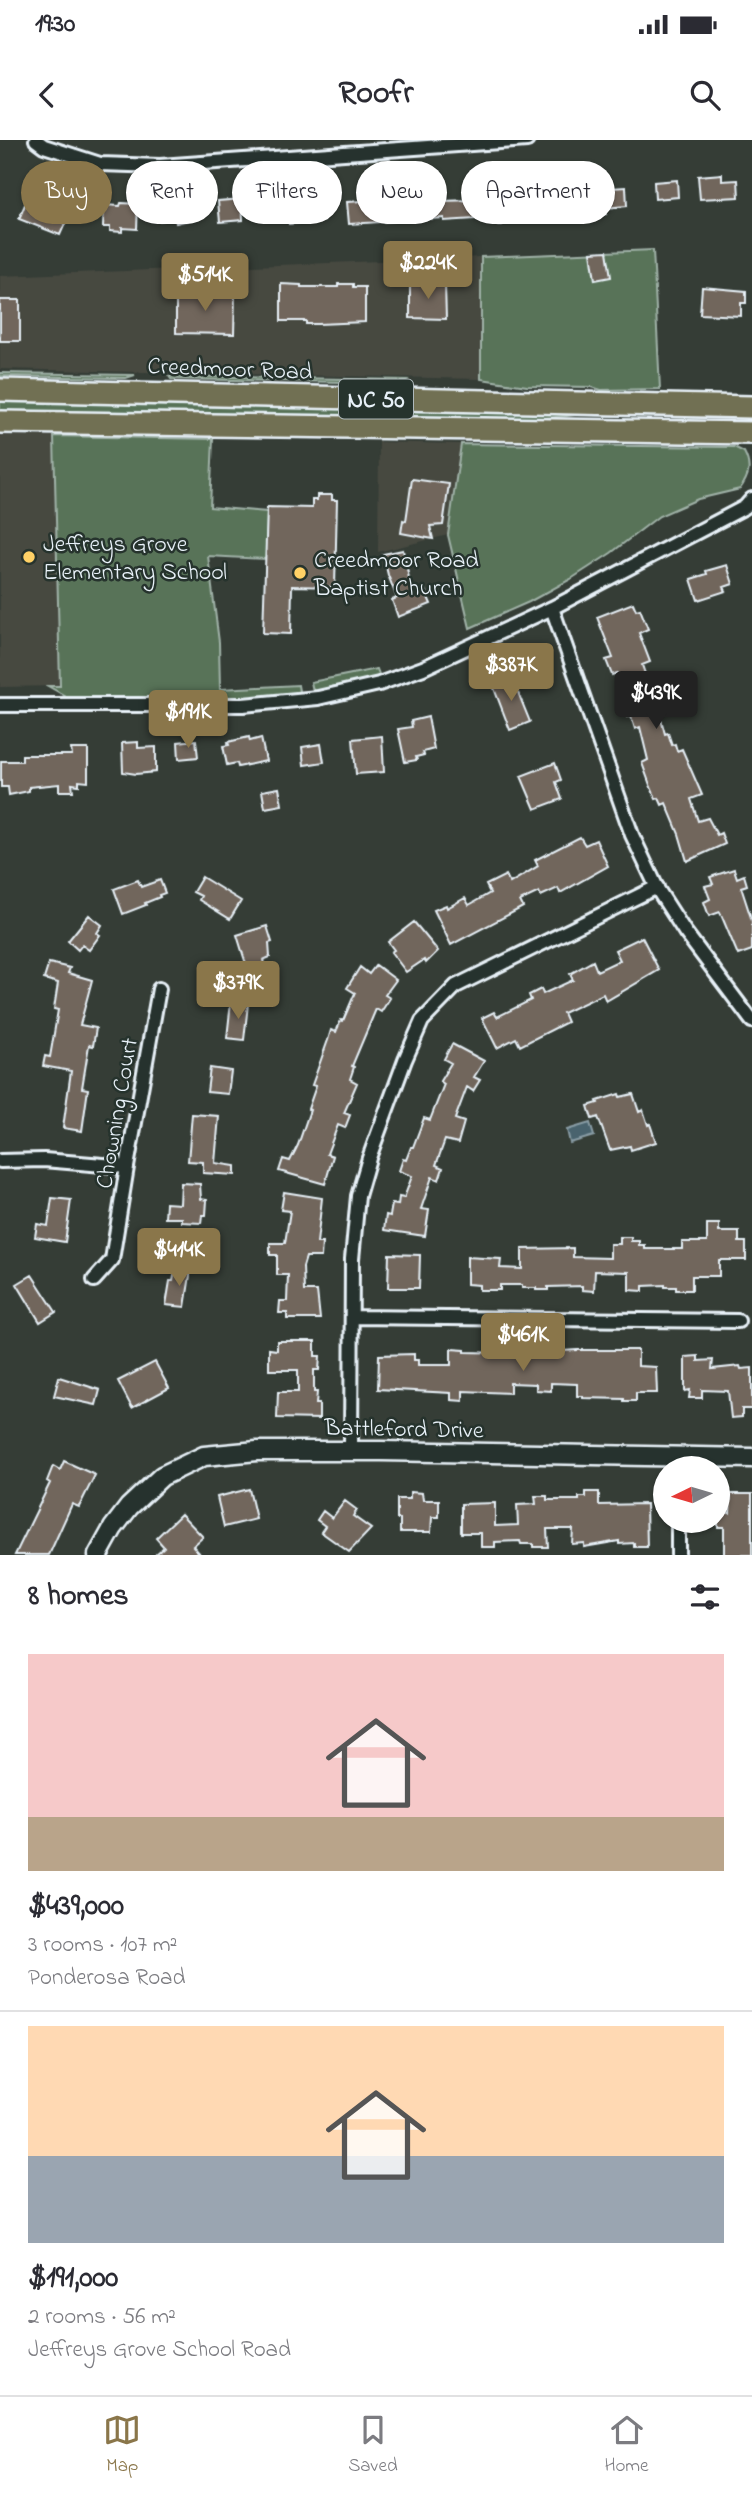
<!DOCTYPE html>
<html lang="en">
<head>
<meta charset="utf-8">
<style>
	:root { --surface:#fff; --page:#f7f7f7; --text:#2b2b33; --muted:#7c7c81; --line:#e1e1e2; --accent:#8a764a }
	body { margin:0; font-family:"Indie Flower",sans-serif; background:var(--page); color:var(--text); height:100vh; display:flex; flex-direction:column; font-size:26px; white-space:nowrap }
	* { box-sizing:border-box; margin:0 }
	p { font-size:23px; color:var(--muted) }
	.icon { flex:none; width:38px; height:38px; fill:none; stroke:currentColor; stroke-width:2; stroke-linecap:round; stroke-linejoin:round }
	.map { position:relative; height:1415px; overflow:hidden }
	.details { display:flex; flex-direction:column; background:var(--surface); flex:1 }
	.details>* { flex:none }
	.banner { position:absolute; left:21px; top:21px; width:710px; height:63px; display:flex; gap:14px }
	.needle { width:46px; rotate:265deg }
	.fabs { position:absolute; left:653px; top:1316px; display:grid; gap:14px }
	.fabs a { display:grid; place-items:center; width:77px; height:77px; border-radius:50%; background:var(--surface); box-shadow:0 2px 5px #0004; font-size:35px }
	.price { position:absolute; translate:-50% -60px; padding:0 16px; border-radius:7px; background:var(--accent); color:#fff; font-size:23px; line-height:46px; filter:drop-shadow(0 2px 4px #0008) }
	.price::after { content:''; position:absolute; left:50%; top:42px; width:21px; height:16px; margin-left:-10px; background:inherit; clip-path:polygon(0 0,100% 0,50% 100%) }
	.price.selected { background:#222; color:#fff }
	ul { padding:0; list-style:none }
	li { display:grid; align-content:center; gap:14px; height:371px; padding:0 28px }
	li+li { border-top:2px solid var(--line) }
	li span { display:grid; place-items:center; height:217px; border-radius:0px; color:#555 }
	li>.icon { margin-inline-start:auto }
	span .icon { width:126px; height:126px; fill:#fffc; stroke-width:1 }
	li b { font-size:30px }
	h2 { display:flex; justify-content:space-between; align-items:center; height:84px; padding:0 28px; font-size:30px }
	.tag { padding:0 24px; border-radius:32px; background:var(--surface); box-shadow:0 2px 5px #0004; font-size:24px; line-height:63px }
	.tag.selected { background:var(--accent); color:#fff }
	.status { display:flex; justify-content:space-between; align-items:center; height:49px; padding:0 35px; background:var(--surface); direction:ltr }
	.status svg { height:19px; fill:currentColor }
	header { display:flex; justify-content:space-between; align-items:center; height:91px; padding:0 28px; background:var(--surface); font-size:32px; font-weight:700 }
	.tabs { display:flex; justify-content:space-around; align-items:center; height:98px; border-top:2px solid var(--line); background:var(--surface); font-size:19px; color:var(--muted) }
	.tabs a { display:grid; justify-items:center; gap:4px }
	.tabs .selected { color:var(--accent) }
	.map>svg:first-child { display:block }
</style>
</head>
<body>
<div class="status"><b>19:30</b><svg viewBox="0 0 49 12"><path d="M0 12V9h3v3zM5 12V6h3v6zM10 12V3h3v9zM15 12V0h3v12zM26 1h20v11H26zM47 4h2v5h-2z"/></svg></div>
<header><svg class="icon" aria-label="back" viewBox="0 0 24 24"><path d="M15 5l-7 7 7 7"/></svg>Roofr<svg class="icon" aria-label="search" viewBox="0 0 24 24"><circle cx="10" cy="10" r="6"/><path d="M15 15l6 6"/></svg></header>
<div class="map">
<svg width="752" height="1415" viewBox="0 0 752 1415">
	<rect width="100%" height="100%" fill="#353d36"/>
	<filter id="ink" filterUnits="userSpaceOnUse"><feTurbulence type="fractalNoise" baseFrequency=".0143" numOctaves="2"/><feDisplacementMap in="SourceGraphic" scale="14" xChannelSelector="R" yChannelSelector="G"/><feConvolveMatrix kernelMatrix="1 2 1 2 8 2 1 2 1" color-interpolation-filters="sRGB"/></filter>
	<g filter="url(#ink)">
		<path fill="#474941" d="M481,117V239L0,229V136Z
			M0,295L54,296L60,546L0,547Z
			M379,302L461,304L448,395L378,412Z"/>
		<path fill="#597359" stroke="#a0b2a8" stroke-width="2" d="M653,110L660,249L601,250L592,247L527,246L481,239V117Z
			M0,233L135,235L126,238L0,236Z
			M169,236L407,240L403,243L171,239Z
			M0,259L705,273V278L577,275L503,282L0,272Z
			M54,296L213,299L210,367L267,372L266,419L208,416L219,502L220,549L298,545L299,551C282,563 112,560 79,561L69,558L48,546H60Z
			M461,304L734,307L744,312C752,327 749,336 740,349L698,359L659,376L611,413L571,439L529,462L470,488L448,395Z
			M377,529L380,537L320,552L313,551L311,542Z"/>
		<path fill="#49646e" stroke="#899ca5" stroke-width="2" d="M590,983L594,996L570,1003L567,990Z"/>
		<path fill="#71665c" stroke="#e8f1f8" stroke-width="2" d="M722,34V41L738,40L739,57L700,59L698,36Z
			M677,40L678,57L655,59L654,42Z
			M594,44L595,49L626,47L627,66L605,68L606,74L592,75V70L578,71L576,46Z
			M322,51L324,81L289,84L287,61L304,59L303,53Z
			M382,54L383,68L416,66V56L440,54L441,61L474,60V56L500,55L502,85H491V78L444,81V78L349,84L347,62L363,61V55Z
			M553,55L554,63L569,62L570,79L539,80V76H531L530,57Z
			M190,58L196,59L198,78L176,83L175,79L157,81L156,62Z
			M242,59L243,80L220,82L218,61Z
			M26,62L67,79L60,95L19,79Z
			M121,63L138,64L137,89L122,88V92L110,91V87H103L104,65L120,66Z
			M607,111L611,137L595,140L591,112Z
			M410,143L445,144L446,179L410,178Z
			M281,144L301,145V147H338V144H353V147H365V182L318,184H306V181H281Z
			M702,147L746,151V163H741V176L700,174Z
			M176,153L235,154L234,194L176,193Z
			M0,160H20V201H0Z
			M412,339L449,344L443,385L430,386L433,399L401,393L403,380L406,381Z
			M317,355H332V360H337L335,447L292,446L291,494L263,493L267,367L312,368V360H317Z
			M403,410L412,452L424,448L431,464L398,477L392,460L397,458L388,435L383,414Z
			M727,425L733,444L724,447L726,451L698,460L691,439L707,434L706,431Z
			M633,463L636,470L640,469L648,489L639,493L650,522L642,525L651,551L660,548L664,558L666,556L670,567L659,572L665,594L668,593L672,605L675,604L677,611L682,609L702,655L691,659L698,681L708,678L717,695L721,693L725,704L687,721L679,694L666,663L662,665L659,658L656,659L650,645L642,623L648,620L640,587L635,589L631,576L627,577L622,561L629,558L622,537L619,538L617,533L612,535L606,520L613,518L597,477Z
			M511,535L530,582L510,590L492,543Z
			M428,577L434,609L423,612L424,615L416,617L417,620L405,622L398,589L412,587L411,581Z
			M382,596L384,632L356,634L353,599Z
			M249,597L250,601L261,598L266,621L238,627L237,623L227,625L223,606L229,605L228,602Z
			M196,600L198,617L179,619L178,602Z
			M138,602V608L156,607V632L136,634L123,632L122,603Z
			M321,604L324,622L304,625L302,607Z
			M71,609H88V642L79,641V645L72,644L73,651H59V644L29,647V651L9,655L8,647H1V621H22V615H72Z
			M555,623L561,640L556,642L562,659L535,669L521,636Z
			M279,648L282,665L265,668L262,651Z
			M580,697L585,705L596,700L608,726L560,753L558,748L541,756L539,752L520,761L523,767L451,805L434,770L446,765L447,768L465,758L469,765L490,753L486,745L506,735L510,743L538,726L535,720Z
			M734,729L737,738L744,735L747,745L741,747L752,781V810L738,815L720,772L709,776L704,762L710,759L705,746L713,744L710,737Z
			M202,737L241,761L230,779L199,760L201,756L193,752Z
			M138,740L141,747L160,740L165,753L159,755L160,757L145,763L146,765L123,774L114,749Z
			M89,775L102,785L97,793L100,795L89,810L82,805L78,810L68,801Z
			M414,782L438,811L426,823L424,820L406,832L391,812L394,810L388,802Z
			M267,786L272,802L269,803L270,817L263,820L266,832L250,837L237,795Z
			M642,797L659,830L606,861L603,854L563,873L567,882L520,906L516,898L497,908L482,878L494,872L497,877L531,860L529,855L541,849L543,854L573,840L570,834L593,821L597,831L620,820L615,810Z
			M49,823L70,828L68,833L92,840L80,885L96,888L93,906L89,905L82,948L88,949L82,991L63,988L71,931L43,926L45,916L50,917L58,870L54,869L58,843L44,839Z
			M376,825L396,840L385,855L390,858L381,872L376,869L352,926L354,927L350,939L357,943L344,973L350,975L345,988L338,985L327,1014L333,1016L325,1044L279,1031L283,1019L290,1021L298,1005L310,970L308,969L316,946L312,945L328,900L331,890L336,892L341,880L343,881L355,853L347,848L360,827L369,834Z
			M231,862L248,864L244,900L227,898Z
			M452,904L484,921L474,937L480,940L473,951L467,947L455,979L464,982L458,1003L445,1000L436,1025L443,1028L439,1040L432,1037L421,1069L429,1070L425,1096L384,1090L386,1075L390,1076L392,1064L398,1065L399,1057L404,1058L412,1036L399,1031L403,1019L406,1020L411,1007H413L424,978L430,980L444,944L440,941L451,923L444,919Z
			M210,928L231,931L228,954L207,952Z
			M619,954L620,957L633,954L639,972L643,970L648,985L650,984L656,1002L631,1010L630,1006L610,1010L598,977L592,979L588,966L598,963L597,961Z
			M192,974L219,976L215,1023L235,1026V1035L203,1033V1022L188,1021Z
			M181,1043L200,1044L201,1059L207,1060L206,1075H202L201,1083L182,1082V1078H165L166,1063L180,1064Z
			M284,1052L322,1058L317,1103H322L321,1117H306L303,1127L304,1151H317L320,1179H287V1173H279L280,1161H287L288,1135H277V1115H270V1103H285L290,1071L281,1070Z
			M52,1058L71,1060L65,1102L35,1097L37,1084L48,1086Z
			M707,1084H719V1092H739V1102H746V1120H719V1136H692V1150H676V1147H665V1145L643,1146V1151L629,1150V1132L595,1131L594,1151L582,1150V1146L548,1147V1150H536V1148H522V1145H500V1150H479V1145L467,1144V1117L501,1119L500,1128L522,1129V1109L573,1108V1117L610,1118V1104H620V1097H631V1101H639V1105H645V1109H682V1102H707Z
			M389,1114L420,1115L419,1148H388Z
			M176,1127L191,1129L185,1167L166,1165L170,1141H173Z
			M32,1135L56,1172L40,1182L17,1144Z
			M277,1201H315V1216H320L319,1230H314V1252H317L316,1264H319V1279L277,1278L278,1252H298V1230H269V1209L277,1210Z
			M451,1209L465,1210V1212L545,1214V1212L578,1210H638V1226L656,1227L657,1253H636V1261H624V1259L583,1258V1256H577V1244L551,1243V1251L536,1250V1244L510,1243V1253L463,1251V1261L451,1260V1253L378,1249L379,1215L414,1214V1220H418V1225H451Z
			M698,1216V1221L713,1220L712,1229L740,1226L741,1229L752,1228V1269H742V1277L731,1278L728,1251L702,1250V1258H689L690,1250L685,1251V1217Z
			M155,1222L169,1248L132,1268L118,1241Z
			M59,1237L100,1250L96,1265L54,1256Z
			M64,1321L95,1335L79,1367L72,1364L49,1415H15L50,1343L47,1341L53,1326L60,1330Z
			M249,1349L256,1379L224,1387L217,1357Z
			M410,1352L422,1353L423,1360H439V1377H432L431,1392H400V1379H397V1359H410Z
			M586,1352H599V1365L646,1364L647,1407H634V1403L619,1404V1401L584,1407V1403L572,1404L573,1389H547L548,1407H533V1404H521L520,1401L495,1402V1407H481V1393H461V1364L495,1363V1386L518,1385L517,1365L536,1364L535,1356H547V1360H579V1357H586Z
			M731,1354H752V1415H724V1387H718V1372L730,1373Z
			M345,1361L357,1370L353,1376L371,1389L349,1412L321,1392L325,1386L317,1380L323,1371L332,1378Z
			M181,1374L203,1397L193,1406L201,1415H155L164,1407L156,1398Z"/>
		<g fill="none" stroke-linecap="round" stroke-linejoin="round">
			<defs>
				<path id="street" d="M36,0L44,6L100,24L160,26L527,0
					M552,468L632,695L658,750L685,792L752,881
					M0,565H243L318,558L379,544L423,528L552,468L745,367L752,359
					M0,1021L44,1020L127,1027
					M94,1140L112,1120L127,1027L159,849
					M352,1177L738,1181
					M351,1311L352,1119L358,1056L369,1018L405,920L422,881L456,846L657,747
					M678,1415V1381"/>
				<path id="secondary" d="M98,1415L113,1388L129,1367L162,1336L204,1316L257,1311H381L752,1318"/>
				<path id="primary" d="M0,250L752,267
					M0,282L752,293"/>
			</defs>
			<use href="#street" stroke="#e8f1f8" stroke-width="18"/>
			<use href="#secondary" stroke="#e8f1f8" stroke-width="23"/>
			<use href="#primary" stroke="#e8f1f8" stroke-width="26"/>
			<use href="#street" stroke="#26332d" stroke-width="12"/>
			<use href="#secondary" stroke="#26332d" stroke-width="18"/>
			<use href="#primary" stroke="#716f52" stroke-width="21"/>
		</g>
	</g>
	<g fill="#ffd166" stroke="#26332d" stroke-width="2.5">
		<circle cx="29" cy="417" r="7"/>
		<circle cx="300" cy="433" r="7"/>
	</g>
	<g text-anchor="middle" stroke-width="5" stroke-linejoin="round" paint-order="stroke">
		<rect fill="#26332d" stroke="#aeb8bb" stroke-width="2" x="339" y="239.5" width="74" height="39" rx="5"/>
		<g font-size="23" font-weight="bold" fill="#e8f1f8">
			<text x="376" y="267">NC 50</text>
		</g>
		<g font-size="24" fill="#e8f1f8" stroke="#26332d">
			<text transform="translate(230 228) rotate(2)" y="8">Creedmoor Road</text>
			<text transform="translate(116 973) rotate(-80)" y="8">Chowning Court</text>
			<text transform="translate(404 1288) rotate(1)" y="8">Battleford Drive</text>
		</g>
		<g font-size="24" fill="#e8f1f8" stroke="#26332d" text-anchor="start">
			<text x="43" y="411">Jeffreys Grove<tspan x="43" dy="28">Elementary School</tspan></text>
			<text x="314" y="427">Creedmoor Road<tspan x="314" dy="28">Baptist Church</tspan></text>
		</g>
	</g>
</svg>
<div class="fabs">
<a><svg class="needle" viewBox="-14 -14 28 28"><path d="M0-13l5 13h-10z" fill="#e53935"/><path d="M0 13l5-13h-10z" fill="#7c7c81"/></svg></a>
</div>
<b class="price" style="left:428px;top:161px">$224K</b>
<b class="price" style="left:205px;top:173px">$514K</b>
<b class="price" style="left:511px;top:563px">$387K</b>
<b class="price selected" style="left:656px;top:591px">$439K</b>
<b class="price" style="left:188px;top:610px">$191K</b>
<b class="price" style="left:238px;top:881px">$379K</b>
<b class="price" style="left:179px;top:1148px">$414K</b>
<b class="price" style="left:523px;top:1233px">$461K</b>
<div class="banner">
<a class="tag selected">Buy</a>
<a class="tag">Rent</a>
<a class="tag">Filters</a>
<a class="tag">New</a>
<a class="tag">Apartment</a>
</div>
</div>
<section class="details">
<h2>8 homes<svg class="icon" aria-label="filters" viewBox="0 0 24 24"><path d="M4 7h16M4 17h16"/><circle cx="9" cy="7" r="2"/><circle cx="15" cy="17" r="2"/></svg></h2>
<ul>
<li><span style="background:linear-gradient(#f6c9c9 75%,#b9a48a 0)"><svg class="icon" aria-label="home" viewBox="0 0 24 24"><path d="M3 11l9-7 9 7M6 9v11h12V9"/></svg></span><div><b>$439,000</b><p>3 rooms · 107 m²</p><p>Ponderosa Road</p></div></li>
<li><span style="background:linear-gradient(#ffd9b3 60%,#9aa5b1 0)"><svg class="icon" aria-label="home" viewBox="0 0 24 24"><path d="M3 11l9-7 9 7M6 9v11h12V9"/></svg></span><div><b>$191,000</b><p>2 rooms · 56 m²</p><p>Jeffreys Grove School Road</p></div></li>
</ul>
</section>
<nav class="tabs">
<a class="selected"><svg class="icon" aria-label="map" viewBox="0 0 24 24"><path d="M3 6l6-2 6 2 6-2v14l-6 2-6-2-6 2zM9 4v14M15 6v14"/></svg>Map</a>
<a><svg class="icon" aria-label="saved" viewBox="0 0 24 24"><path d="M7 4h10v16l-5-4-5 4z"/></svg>Saved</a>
<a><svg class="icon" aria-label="home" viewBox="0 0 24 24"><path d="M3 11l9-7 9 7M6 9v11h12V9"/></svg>Home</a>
</nav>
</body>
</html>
